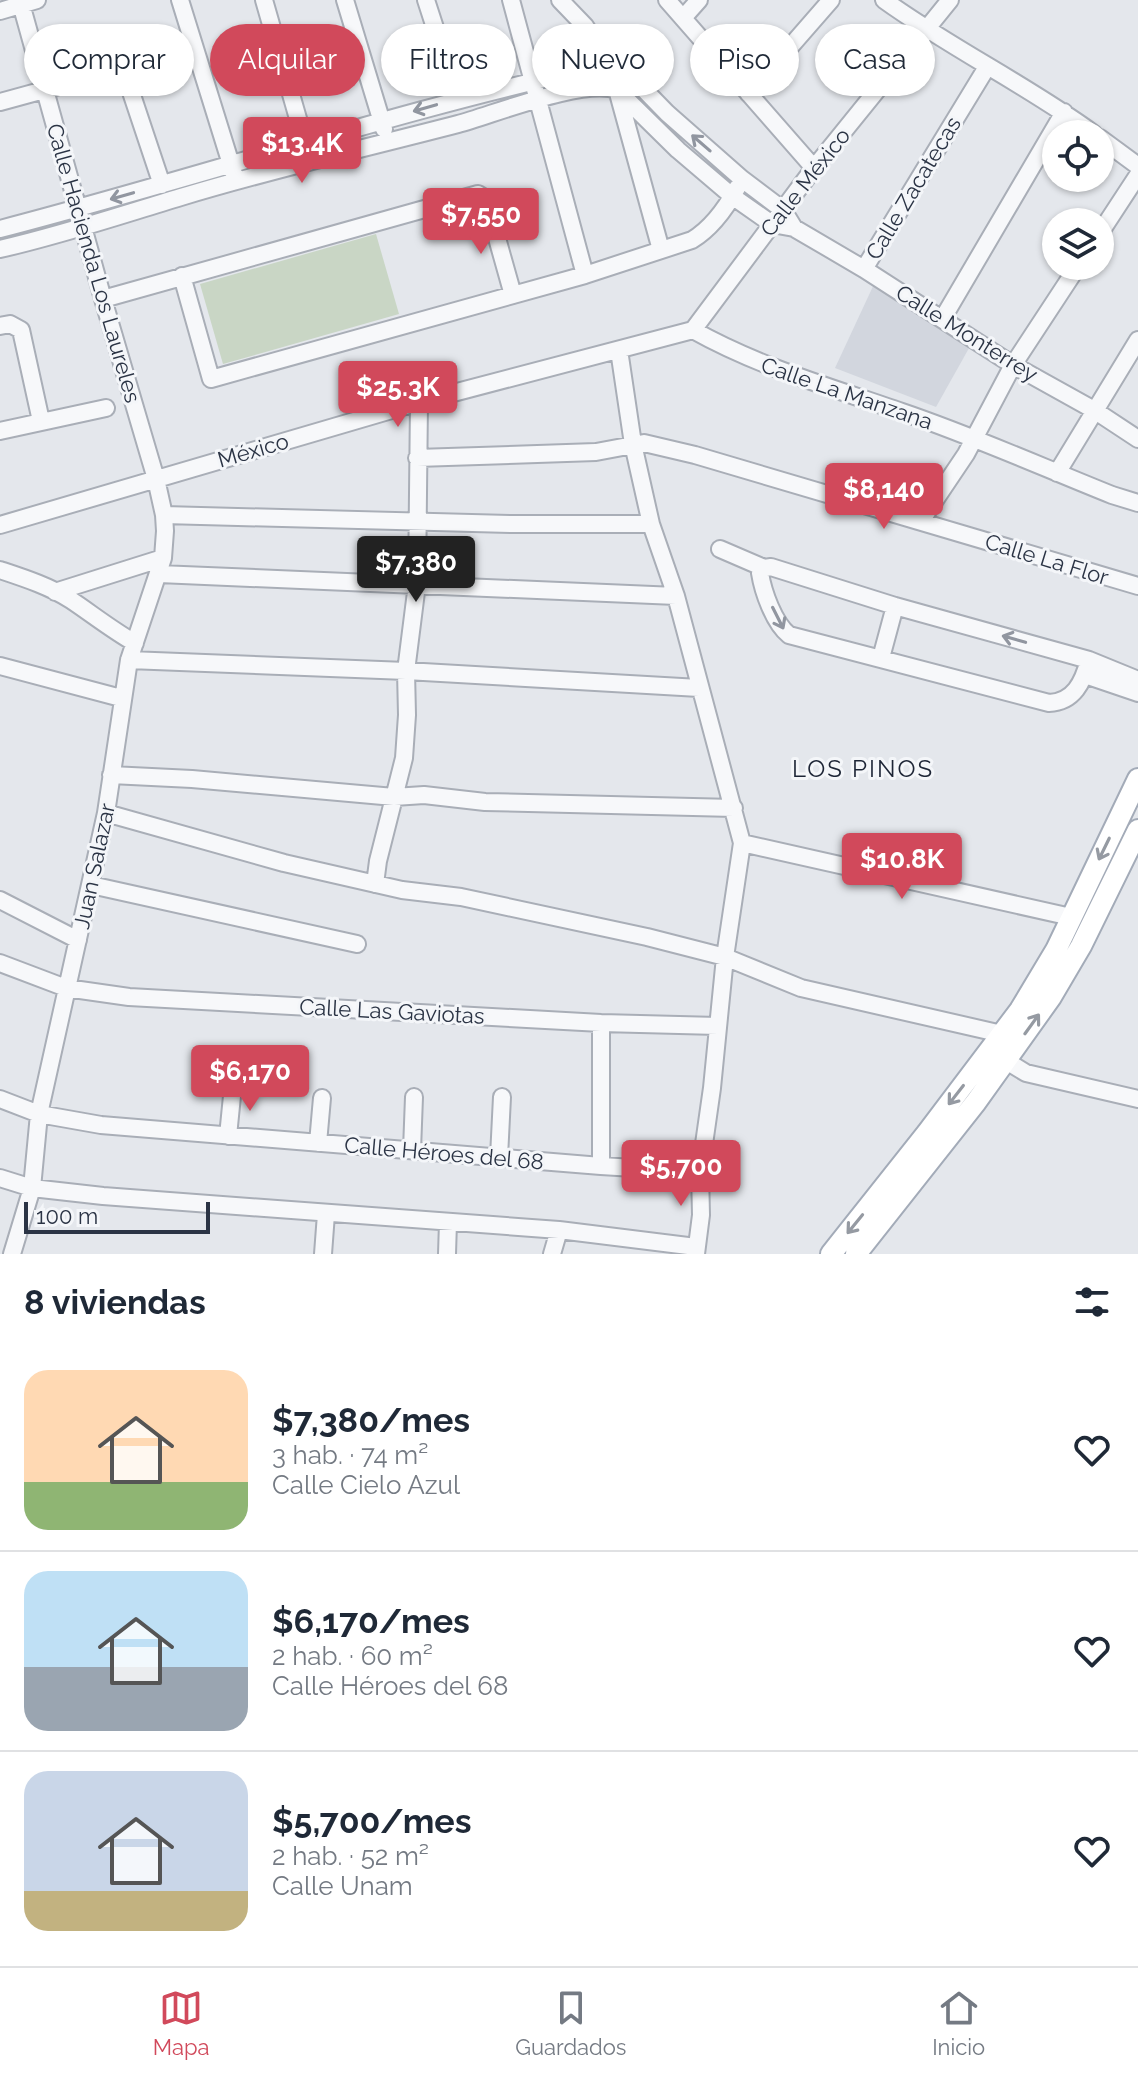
<!DOCTYPE html>
<html lang="es">
<head>
<meta charset="utf-8">
<style>
	:root { --surface:#fff; --page:#f6f6f7; --text:#1f2937; --muted:#747a83; --line:#e0e1e3; --accent:#d1495b }
	body { margin:0; font-family:Raleway,sans-serif; background:var(--page); color:var(--text); height:100vh; display:flex; flex-direction:column; font-size:30px; white-space:nowrap }
	* { box-sizing:border-box; margin:0 }
	p { font-size:26px; color:var(--muted) }
	.icon { flex:none; width:44px; height:44px; fill:none; stroke:currentColor; stroke-width:2; stroke-linecap:round; stroke-linejoin:round }
	.map { position:relative; height:1254px; overflow:hidden }
	.side { display:flex; flex-direction:column; background:var(--surface); flex:1 }
	.side>* { flex:none }
	.banner { position:absolute; left:24px; top:24px; width:1090px; height:72px; display:flex; gap:16px }
	.fabs { position:absolute; left:1042px; top:120px; display:grid; gap:16px }
	.fabs a { display:grid; place-items:center; width:72px; height:72px; border-radius:50%; background:var(--surface); box-shadow:0 2px 6px #0004; font-size:40px }
	.scale { position:absolute; left:24px; bottom:20px; width:186px; box-sizing:border-box; padding-left:8px; border:4px solid #2b3445; border-top:0; font-size:22px; line-height:28px; white-space:nowrap; color:#2b3445; -webkit-text-stroke:6px #f4f6f9; paint-order:stroke }
	.price { position:absolute; translate:-50% -68px; padding:0 18px; border-radius:8px; background:var(--accent); color:#fff; font-size:26px; line-height:52px; filter:drop-shadow(0 2px 4px #0008) }
	.price::after { content:''; position:absolute; left:50%; top:48px; width:24px; height:18px; margin-left:-12px; background:inherit; clip-path:polygon(0 0,100% 0,50% 100%) }
	.price.active { background:#222; color:#fff }
	ul { padding:0; list-style:none }
	li { display:flex; align-items:center; gap:24px; height:200px; padding:0 24px }
	li+li { border-top:2px solid var(--line) }
	li span { display:grid; place-items:center; flex:none; width:224px; height:160px; border-radius:24px; color:#555 }
	li>.icon { margin-inline-start:auto }
	span .icon { width:96px; height:96px; fill:#fffc; stroke-width:1 }
	li b { font-size:34px }
	h2 { display:flex; justify-content:space-between; align-items:center; height:96px; padding:0 24px; font-size:34px }
	.pill { padding:0 28px; border-radius:36px; background:var(--surface); box-shadow:0 2px 6px #0004; font-size:28px; line-height:72px }
	.pill.active { background:var(--accent); color:#fff }
	.tabs { display:flex; justify-content:space-around; align-items:center; height:112px; border-top:2px solid var(--line); background:var(--surface); font-size:22px; color:var(--muted) }
	.tabs a { display:grid; justify-items:center; gap:4px }
	.tabs .active { color:var(--accent) }
	.map>svg:first-child { display:block }
</style>
</head>
<body>
<div class="map">
<svg width="1138" height="1254" viewBox="0 0 1138 1254">
	<rect width="100%" height="100%" fill="#e4e7ec"/>
	<path fill="#d2d6de" d="M875,282L973,341L936,407L835,368Z"/>
	<path fill="#c9d6c5" d="M376,234L399,314L223,364L200,284Z"/>
	<g fill="none" stroke-linecap="round" stroke-linejoin="round">
		<defs>
			<path id="minor" d="M180,0L234,174
				M264,0L305,143
				M345,0L384,129
				M426,0L458,99
				M511,0L585,275
				M560,0L585,26L610,64L661,250
				M667,0L814,168
				M884,0C952,49 1027,85 1094,134
				M0,11L37,0
				M683,18L699,0
				M123,68L162,185
				M749,94L831,0
				M0,102L194,49
				M1100,138L1138,166
				M0,229C204,176 404,108 610,64L627,72L667,113L742,179L783,210L794,228
				M1100,233L1138,175
				M0,249C62,235 121,215 181,197C273,169 366,148 458,124C495,114 583,78 617,90L678,150L732,196L772,224L794,228L864,269L1013,365L1094,410L1138,439
				M864,269L987,67
				M182,276L211,379L585,275L692,240C712,228 726,208 737,188
				M103,299L478,194L486,199L513,295
				M943,318L1064,112
				M0,326L10,324L21,330L41,421
				M693,330C759,367 830,387 902,412C973,436 1042,467 1112,495L1138,503
				M693,330L814,168L950,0
				M619,350L633,444L651,524L676,596L742,843L725,957L712,1088L700,1172L701,1215L696,1254
				M0,431L106,408
				M417,458L596,452L644,443L695,455L1138,586
				M1057,473L1138,340
				M164,515L511,524H651
				M921,521L966,454L1013,365L1078,266
				M0,525L419,402L693,330
				M720,549L764,568
				M0,570C24,578 49,586 71,600C92,614 112,630 135,643
				M159,574L676,596
				M55,592L163,558
				M881,658L895,606
				M129,660L406,671L699,688
				M1089,660C1083,682 1074,702 1049,703L789,635C774,623 763,592 760,573L764,568L771,567L895,606L1089,660L1138,680
				M0,666L121,698
				M1085,675L1138,693
				M111,775L192,779L394,797L424,795L485,802L734,808
				M106,813L284,863L402,890L461,897L647,937L725,957L801,988L1002,1034
				M742,843L1071,917
				M375,884L378,861L404,758L407,715L406,671L417,584L419,402
				M91,885L357,944
				M0,900L78,940
				M0,963L66,988L129,997L601,1023L718,1026
				M998,1056L1026,1073L1138,1099
				M0,1099L39,1114L101,1125L601,1166L700,1172
				M228,1136L233,1086
				M318,1143L322,1098
				M412,1150L414,1097
				M499,1157L502,1097
				M601,1166V1023
				M0,1178L32,1188L103,1196L559,1230L696,1247
				M12,1254L32,1188L39,1114L106,813L129,660L163,558L165,531L164,515L156,479L103,299L20,0
				M323,1254L326,1214
				M447,1254L448,1222
				M552,1254L559,1230"/>
			<path id="major" d="M831,1254L927,1133L1020,1010L1056,950L1138,779
				M856,1254L976,1102L1051,997L1081,946L1138,830"/>
		</defs>
		<use href="#minor" stroke="#a9aeb7" stroke-width="20"/>
		<use href="#major" stroke="#a3abb8" stroke-width="24"/>
		<use href="#minor" stroke="#f7f8fa" stroke-width="16"/>
		<use href="#major" stroke="#fff" stroke-width="20"/>
	</g>
	<defs><path id="oneway-shaft" d="M-6 0H5M1.5-3L5.5 0L1.5 3" fill="none" stroke-width="1.6" stroke-linecap="round" stroke-linejoin="round" transform="scale(2)"/></defs>
	<g stroke="#9196a0">
		<use href="#oneway-shaft" transform="translate(425 108) rotate(164)"/>
		<use href="#oneway-shaft" transform="translate(701 143) rotate(-139)"/>
		<use href="#oneway-shaft" transform="translate(122 196) rotate(164)"/>
		<use href="#oneway-shaft" transform="translate(778 618) rotate(63)"/>
		<use href="#oneway-shaft" transform="translate(1014 639) rotate(-164)"/>
	</g>
	<g stroke="#959aa2">
		<use href="#oneway-shaft" transform="translate(1104 849) rotate(116)"/>
		<use href="#oneway-shaft" transform="translate(1032 1024) rotate(-54)"/>
		<use href="#oneway-shaft" transform="translate(956 1095) rotate(128)"/>
		<use href="#oneway-shaft" transform="translate(855 1224) rotate(129)"/>
	</g>
	<g text-anchor="middle" stroke-width="6" stroke-linejoin="round" paint-order="stroke">
		<g font-size="22" fill="#2b3445" stroke="#f4f6f9">
			<text transform="translate(805 182) rotate(-52)" y="8">Calle México</text>
			<text transform="translate(913 188) rotate(-59)" y="8">Calle Zacatecas</text>
			<text transform="translate(94 263) rotate(74)" y="8">Calle Hacienda Los Laureles</text>
			<text transform="translate(967 333) rotate(32)" y="8">Calle Monterrey</text>
			<text transform="translate(847 393) rotate(19)" y="8">Calle La Manzana</text>
			<text transform="translate(253 450) rotate(-16)" y="8">México</text>
			<text transform="translate(1047 559) rotate(17)" y="8">Calle La Flor</text>
			<text transform="translate(94 866) rotate(-78)" y="8">Juan Salazar</text>
			<text transform="translate(392 1011) rotate(3)" y="8">Calle Las Gaviotas</text>
			<text transform="translate(444 1153) rotate(5)" y="8">Calle Héroes del 68</text>
		</g>
		<g font-size="24" letter-spacing="2" fill="#1d2536" stroke="#f4f6f9">
			<text x="863" y="777">LOS PINOS</text>
		</g>
	</g>
</svg>
<div class="fabs">
<a><svg class="icon" aria-label="locate" viewBox="0 0 24 24"><circle cx="12" cy="12" r="6"/><path d="M12 2v4M12 18v4M2 12h4M18 12h4"/></svg></a>
<a><svg class="icon" aria-label="layers" viewBox="0 0 24 24"><path d="M12 4l9 5-9 5-9-5zM3 14l9 5 9-5"/></svg></a>
</div>
<div class="scale">100 m</div>
<b class="price" style="left:302px;top:185px">$13.4K</b>
<b class="price" style="left:481px;top:256px">$7,550</b>
<b class="price" style="left:398px;top:429px">$25.3K</b>
<b class="price" style="left:884px;top:531px">$8,140</b>
<b class="price active" style="left:416px;top:604px">$7,380</b>
<b class="price" style="left:902px;top:901px">$10.8K</b>
<b class="price" style="left:250px;top:1113px">$6,170</b>
<b class="price" style="left:681px;top:1208px">$5,700</b>
<div class="banner">
<a class="pill">Comprar</a>
<a class="pill active">Alquilar</a>
<a class="pill">Filtros</a>
<a class="pill">Nuevo</a>
<a class="pill">Piso</a>
<a class="pill">Casa</a>
</div>
</div>
<section class="side">
<h2>8 viviendas<svg class="icon" aria-label="filters" viewBox="0 0 24 24"><path d="M4 7h16M4 17h16"/><circle cx="9" cy="7" r="2"/><circle cx="15" cy="17" r="2"/></svg></h2>
<ul>
<li><span style="background:linear-gradient(#ffd9b3 70%,#8fb573 0)"><svg class="icon" aria-label="home" viewBox="0 0 24 24"><path d="M3 11l9-7 9 7M6 9v11h12V9"/></svg></span><div><b>$7,380/mes</b><p>3 hab. · 74 m²</p><p>Calle Cielo Azul</p></div><svg class="icon" aria-label="heart" viewBox="0 0 24 24"><path d="M12 20l-8-8c-3-5 5-10 8-4 3-6 11-1 8 4z"/></svg></li>
<li><span style="background:linear-gradient(#bfe0f5 60%,#9aa5b1 0)"><svg class="icon" aria-label="home" viewBox="0 0 24 24"><path d="M3 11l9-7 9 7M6 9v11h12V9"/></svg></span><div><b>$6,170/mes</b><p>2 hab. · 60 m²</p><p>Calle Héroes del 68</p></div><svg class="icon" aria-label="heart" viewBox="0 0 24 24"><path d="M12 20l-8-8c-3-5 5-10 8-4 3-6 11-1 8 4z"/></svg></li>
<li><span style="background:linear-gradient(#c9d6e8 75%,#c2b280 0)"><svg class="icon" aria-label="home" viewBox="0 0 24 24"><path d="M3 11l9-7 9 7M6 9v11h12V9"/></svg></span><div><b>$5,700/mes</b><p>2 hab. · 52 m²</p><p>Calle Unam</p></div><svg class="icon" aria-label="heart" viewBox="0 0 24 24"><path d="M12 20l-8-8c-3-5 5-10 8-4 3-6 11-1 8 4z"/></svg></li>
</ul>
</section>
<nav class="tabs">
<a class="active"><svg class="icon" aria-label="map" viewBox="0 0 24 24"><path d="M3 6l6-2 6 2 6-2v14l-6 2-6-2-6 2zM9 4v14M15 6v14"/></svg>Mapa</a>
<a><svg class="icon" aria-label="saved" viewBox="0 0 24 24"><path d="M7 4h10v16l-5-4-5 4z"/></svg>Guardados</a>
<a><svg class="icon" aria-label="home" viewBox="0 0 24 24"><path d="M3 11l9-7 9 7M6 9v11h12V9"/></svg>Inicio</a>
</nav>
</body>
</html>
